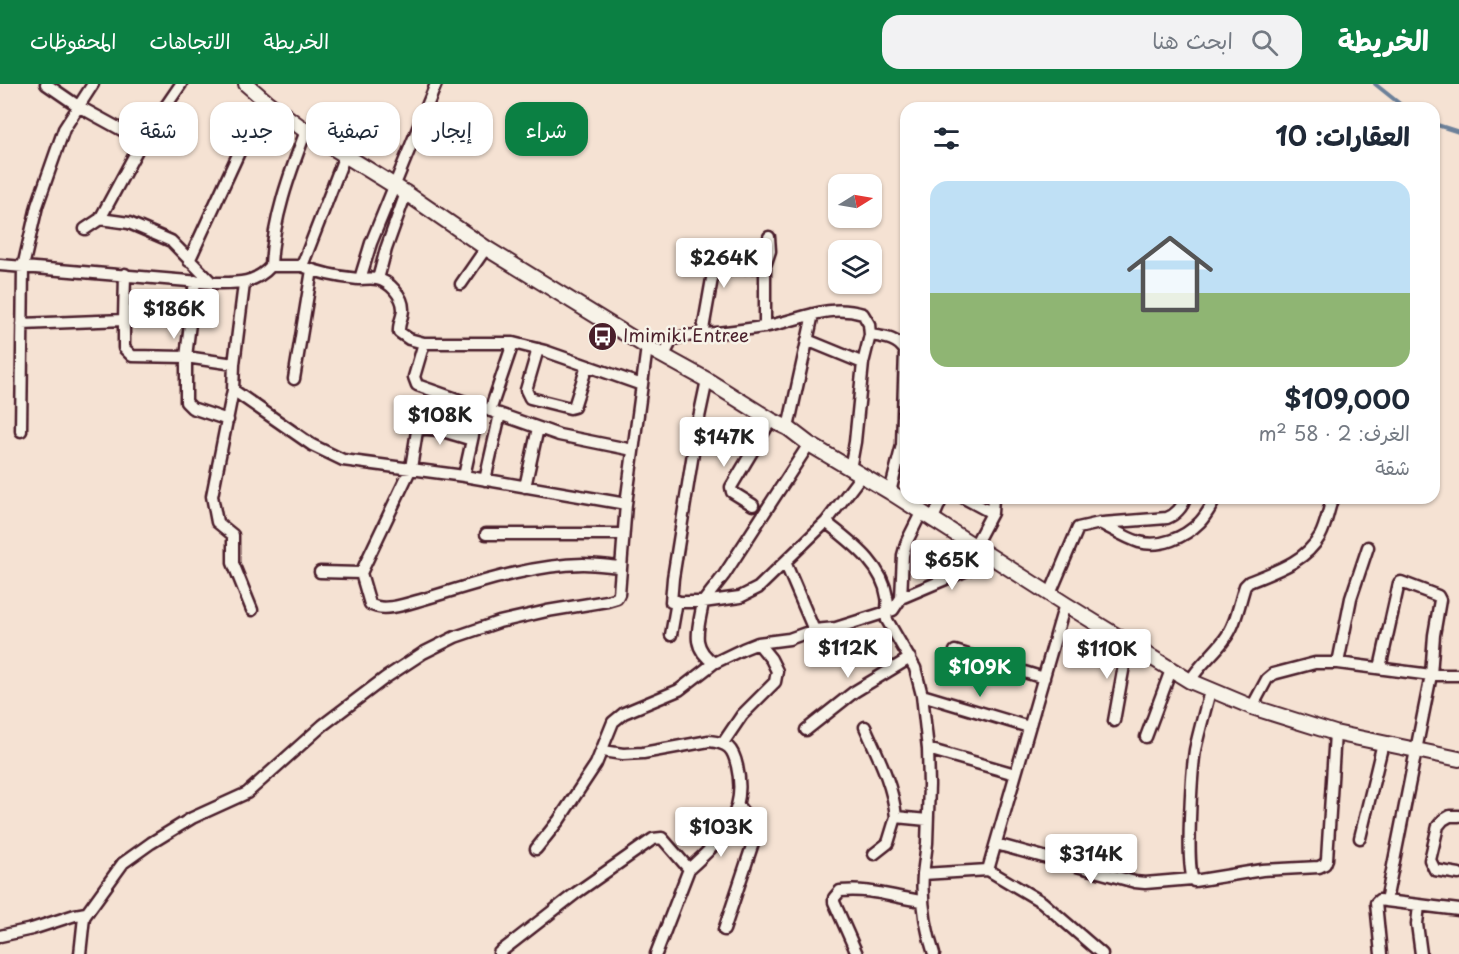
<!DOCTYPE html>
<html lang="ar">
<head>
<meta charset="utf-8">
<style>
	:root { --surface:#fff; --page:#f2f2f3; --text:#1f2937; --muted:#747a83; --line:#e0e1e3; --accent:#0b8043 }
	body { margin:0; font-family:"Playpen Sans","Playpen Sans Arabic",sans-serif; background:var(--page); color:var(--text); direction:rtl; height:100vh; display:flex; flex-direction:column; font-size:22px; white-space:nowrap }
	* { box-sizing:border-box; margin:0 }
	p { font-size:20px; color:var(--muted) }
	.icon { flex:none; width:33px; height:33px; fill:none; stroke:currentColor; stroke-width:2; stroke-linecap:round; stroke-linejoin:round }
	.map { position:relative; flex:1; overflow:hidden; direction:ltr }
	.sheet { position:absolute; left:900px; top:18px; width:540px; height:402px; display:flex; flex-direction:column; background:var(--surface); border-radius:18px; box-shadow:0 2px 4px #0004; direction:rtl }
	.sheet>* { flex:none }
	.guide { position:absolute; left:18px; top:18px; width:570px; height:54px; direction:rtl; display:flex; gap:12px }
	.needle { width:39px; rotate:79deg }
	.controls { position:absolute; left:828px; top:90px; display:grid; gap:12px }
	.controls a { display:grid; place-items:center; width:54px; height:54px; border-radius:12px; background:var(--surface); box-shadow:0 2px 4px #0004; font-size:30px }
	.price { position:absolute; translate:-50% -51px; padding:0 14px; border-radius:6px; background:#fff; color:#222; font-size:20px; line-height:39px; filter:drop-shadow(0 2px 3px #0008) }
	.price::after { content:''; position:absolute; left:50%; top:36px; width:18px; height:14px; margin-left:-9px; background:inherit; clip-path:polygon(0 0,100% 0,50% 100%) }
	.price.current { background:var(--accent); color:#fff }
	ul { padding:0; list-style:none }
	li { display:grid; align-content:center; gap:12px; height:318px; padding:0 30px }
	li+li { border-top:2px solid var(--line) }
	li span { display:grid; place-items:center; height:186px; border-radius:18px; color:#555 }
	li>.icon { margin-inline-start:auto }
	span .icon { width:108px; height:108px; fill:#fffc; stroke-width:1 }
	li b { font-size:26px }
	h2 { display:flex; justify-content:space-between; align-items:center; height:72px; padding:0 30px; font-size:26px }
	.pill { padding:0 21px; border-radius:18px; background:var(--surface); box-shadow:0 2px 4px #0004; font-size:21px; line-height:54px }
	.pill.current { background:var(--accent); color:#fff }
	header { display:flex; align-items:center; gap:36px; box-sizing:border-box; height:84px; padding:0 30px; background:var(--accent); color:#fff }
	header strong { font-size:28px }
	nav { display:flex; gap:33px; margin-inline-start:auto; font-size:21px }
	.search { width:420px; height:54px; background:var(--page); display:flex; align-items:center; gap:15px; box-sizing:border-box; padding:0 21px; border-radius:18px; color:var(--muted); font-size:22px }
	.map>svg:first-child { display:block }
</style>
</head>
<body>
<header>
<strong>الخريطة</strong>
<div class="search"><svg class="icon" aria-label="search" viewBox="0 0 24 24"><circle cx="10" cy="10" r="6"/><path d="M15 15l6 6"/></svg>ابحث هنا</div>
<nav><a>الخريطة</a><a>الاتجاهات</a><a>المحفوظات</a></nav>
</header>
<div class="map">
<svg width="1459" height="870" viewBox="0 0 1459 870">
	<rect width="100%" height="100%" fill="#f5e2d3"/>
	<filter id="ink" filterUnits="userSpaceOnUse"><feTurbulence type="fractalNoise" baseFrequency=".0167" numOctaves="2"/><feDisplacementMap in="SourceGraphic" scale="12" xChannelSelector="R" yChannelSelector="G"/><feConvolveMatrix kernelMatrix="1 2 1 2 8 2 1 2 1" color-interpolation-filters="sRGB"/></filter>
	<g filter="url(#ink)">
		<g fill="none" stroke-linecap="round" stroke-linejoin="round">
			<path stroke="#6c8099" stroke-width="4" d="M1375,0L1405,24
				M1434,40L1459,48"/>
			<defs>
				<path id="minor" d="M46,0L78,22L142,57L181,0
					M100,135L129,139L171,157L212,199
					M85,145L100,135L142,57
					M189,177L247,51L268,19
					M0,181L212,199C235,199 254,201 271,182H302L345,71
					M271,182C273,135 289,91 306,47
					M302,182C321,190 338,193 358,195C364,195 371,194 377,195C389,197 403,212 403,225C403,233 398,240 399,248L409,255L424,259L414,293L417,301L559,351L633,366
					M360,195L371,159L436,0
					M378,195L386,165L406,109
					M244,200L234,280L233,306L212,412L217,438L233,451V479L252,526
					M461,200L486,164
					M124,236V264L132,272L186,273L195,197
					M22,240L124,236L125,190
					M765,243V182L770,167L769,153
					M702,251L713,189L718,186L765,182
					M870,251C883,253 898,254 905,267L902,361L890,408
					M807,256L863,279
					M424,259H513L545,267L642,301
					M538,265L526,306L530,314L570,324L574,323L587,282
					M664,271L672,256L684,252C710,250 737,247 763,243C799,237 827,219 863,230L869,240L870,251L863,279L855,358L850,385
					M294,295L312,186
					M707,296L698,338L673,494L671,518H703L724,491L809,360
					M233,306L312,361L343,376L464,392L626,420L647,263
					M490,327L513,259
					M228,336L192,324L186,318V273L234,280
					M788,344L813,230
					M21,347L23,183L37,122L64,45L93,0
					M472,356L479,324
					M464,392L472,356C458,352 429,340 417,347L411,384L361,489L370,520C384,529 409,519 424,515C475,500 529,481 583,480C595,480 608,482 620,483
					M485,396L500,330
					M525,403L538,344
					M964,414L992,429
					M753,421L732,408L731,403L771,336
					M932,437L942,414
					M826,438C850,458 882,479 887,513C889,521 885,528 887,536L915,584L922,611L928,665L929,701L927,759L923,790
					M1103,439L1167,434C1175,431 1183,423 1185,414
					M486,450H623
					M974,463L992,429L993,414
					M785,478L814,546
					M320,488L361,489
					M1050,510L1078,444L1100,439C1112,445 1126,454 1139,458C1160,464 1184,454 1200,438C1206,432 1211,422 1216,414
					M901,514L993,475
					M671,551L677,517
					M955,567L1044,594
					M714,579C689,562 699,544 703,518L740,513L758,504L826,438L861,392
					M1338,579L1351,514L1368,463
					M1380,584L1399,499L1401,498L1438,512L1440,516L1434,551L1431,591L1386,817L1419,821
					M1190,597C1199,581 1213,571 1224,556C1236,541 1239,520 1245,502L1249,498C1276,487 1305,478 1320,452C1326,441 1328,427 1332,416
					M1210,607C1205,627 1199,647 1195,666C1192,686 1185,785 1194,797L1262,786L1319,783L1325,780L1327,775L1335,649
					M922,611L1029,643
					M1252,623L1267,595L1273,590L1315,579H1338L1431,591H1459
					M1114,637L1128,559
					M865,643C878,672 893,701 896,733L927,736
					M806,646L854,608L910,574
					M1146,653L1171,586
					M723,659L742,631L775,598L777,587L771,575L758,559
					M928,665L1015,690
					M1459,732H1450L1443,736L1438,742L1430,776L1435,786L1459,790
					M1360,754L1383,659
					M996,760L1135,798L1145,799L1192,795
					M536,765L559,736L596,680L613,638L624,629L679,606L714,579L743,565L758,559L789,555L814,546L836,544L893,526L901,514L903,471L907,457L921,429
					M874,770L888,759L896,733
					M988,786L1065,520
					M724,846L755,753L752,739L739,723
					M0,852L32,845L75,831L86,829
					M499,869L576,809L653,755L662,754L689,785C722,755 748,730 737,682C733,664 728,659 709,657L643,669L623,670L603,667
					M80,870L84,833L123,779L151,759L192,734L247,709L323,641L385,594L423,569L455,553L499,538L547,527L607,517L617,514L619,510L626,420
					M656,870L689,785
					M857,870L834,818V814L840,807C872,804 891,813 922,817
					M934,870C925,843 921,818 923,790L988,786L1042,818L1102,870
					M1381,870L1376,819L1379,816L1386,817
					M1421,870L1417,840L1419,821L1459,826"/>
				<path id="tertiary" d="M246,0L268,19L306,47L406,109L486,164L647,263L707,296L771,336L788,344L809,360L890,408L1065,520L1190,597L1252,623L1335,649L1459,675"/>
			</defs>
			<use href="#minor" stroke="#4a1f2b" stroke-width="15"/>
			<use href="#tertiary" stroke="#4a1f2b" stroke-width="18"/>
			<use href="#minor" stroke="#f7f3e8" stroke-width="10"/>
			<use href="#tertiary" stroke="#f7f3e8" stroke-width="14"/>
		</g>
	</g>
	<defs>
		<symbol id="bus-disc" viewBox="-11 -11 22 22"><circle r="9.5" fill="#4a1f2b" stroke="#f7f3e8"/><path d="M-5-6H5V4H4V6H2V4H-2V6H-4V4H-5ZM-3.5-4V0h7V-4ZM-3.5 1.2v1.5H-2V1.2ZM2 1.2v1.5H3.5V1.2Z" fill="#fff"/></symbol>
	</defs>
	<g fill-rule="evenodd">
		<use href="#bus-disc" x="586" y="236" width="33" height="33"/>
	</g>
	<g text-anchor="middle" stroke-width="5" stroke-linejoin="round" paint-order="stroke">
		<g font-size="18" fill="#4a1f2b" stroke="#f7f3e8" text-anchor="start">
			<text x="623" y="258">Imimiki Entree</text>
		</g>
	</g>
</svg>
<div class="controls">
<a><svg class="needle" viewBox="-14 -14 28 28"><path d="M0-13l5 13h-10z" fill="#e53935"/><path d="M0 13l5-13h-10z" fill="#747a83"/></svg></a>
<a><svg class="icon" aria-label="layers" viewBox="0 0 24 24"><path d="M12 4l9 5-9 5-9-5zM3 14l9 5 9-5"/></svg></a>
</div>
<b class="price" style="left:724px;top:205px">$264K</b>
<b class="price" style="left:174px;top:256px">$186K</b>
<b class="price" style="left:440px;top:362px">$108K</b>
<b class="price" style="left:724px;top:384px">$147K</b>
<b class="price" style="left:952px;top:507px">$65K</b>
<b class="price" style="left:848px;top:595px">$112K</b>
<b class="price" style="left:1107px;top:596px">$110K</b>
<b class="price current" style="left:980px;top:614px">$109K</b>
<b class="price" style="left:721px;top:774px">$103K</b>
<b class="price" style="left:1091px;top:801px">$314K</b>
<div class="guide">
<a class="pill current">شراء</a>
<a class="pill">إيجار</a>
<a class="pill">تصفية</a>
<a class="pill">جديد</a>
<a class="pill">شقة</a>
</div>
<section class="sheet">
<h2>العقارات: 10<svg class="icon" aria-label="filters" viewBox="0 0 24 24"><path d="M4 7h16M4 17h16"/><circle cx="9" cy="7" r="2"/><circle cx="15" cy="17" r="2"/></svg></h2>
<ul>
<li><span style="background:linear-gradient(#bfe0f5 60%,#8fb573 0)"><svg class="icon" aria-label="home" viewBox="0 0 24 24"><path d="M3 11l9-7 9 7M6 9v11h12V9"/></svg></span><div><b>$109,000</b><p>الغرف: 2 · 58 m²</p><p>شقة</p></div></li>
</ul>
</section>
</div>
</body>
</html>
